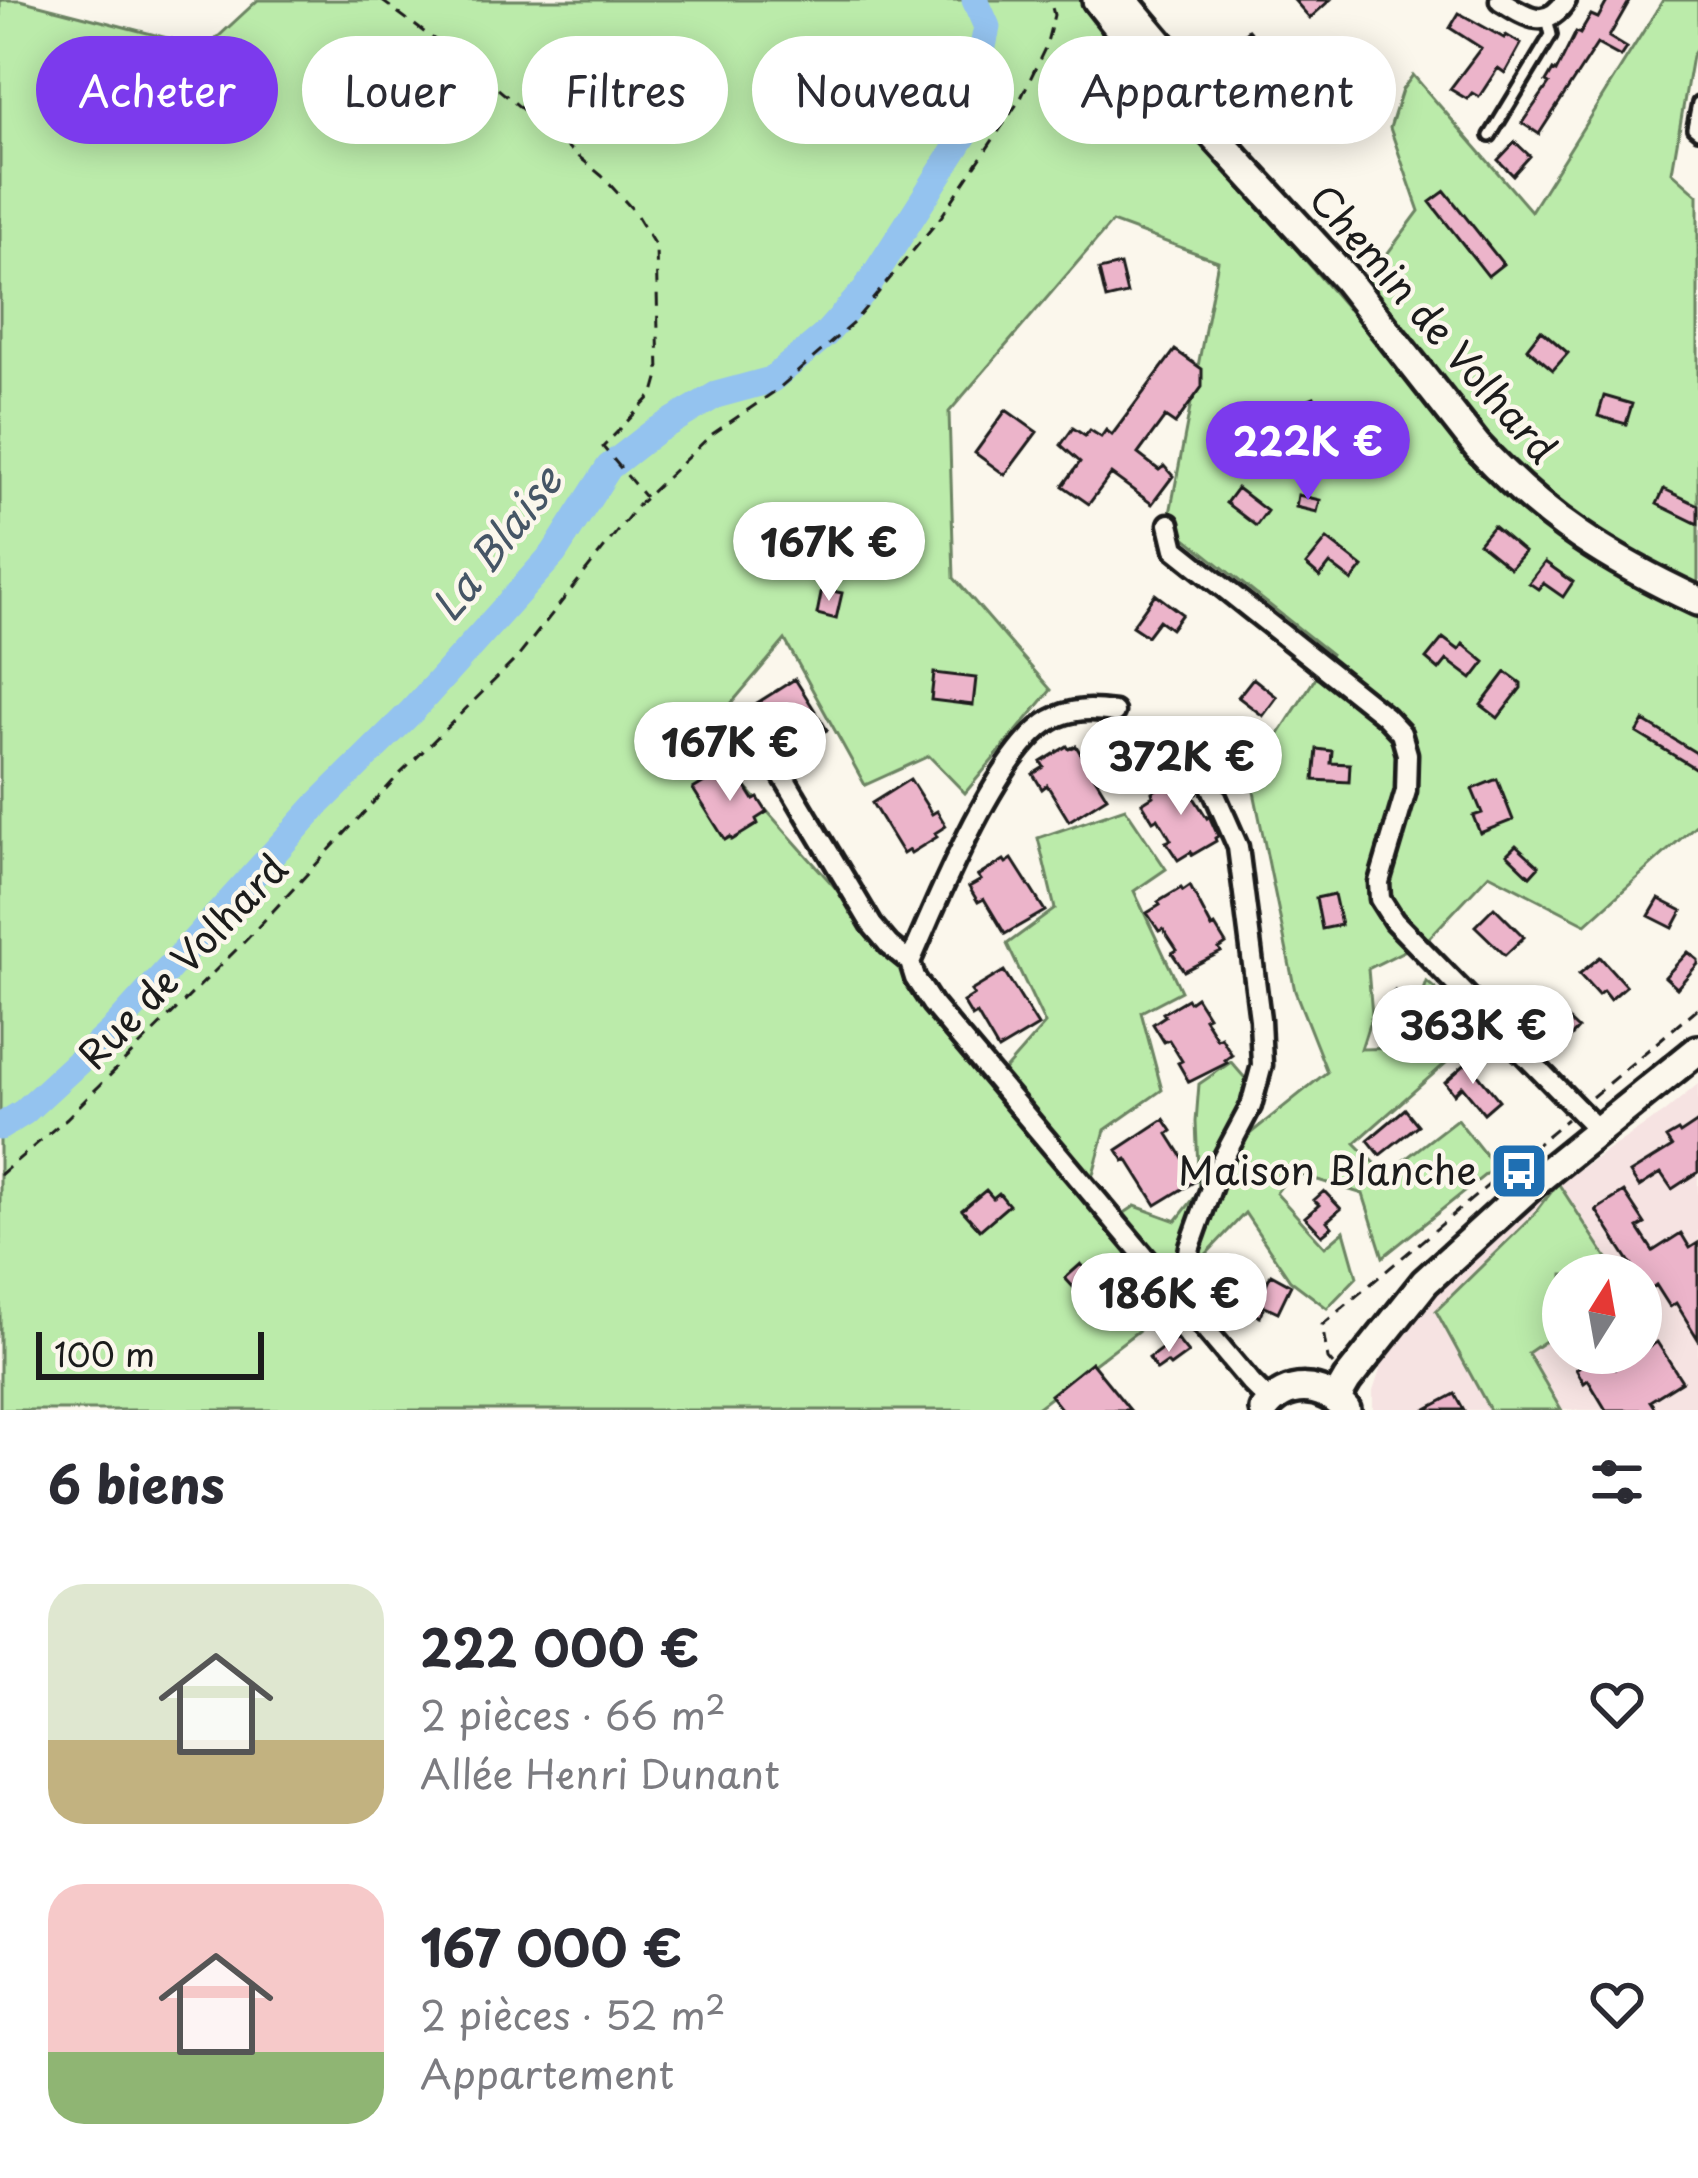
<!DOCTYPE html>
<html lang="fr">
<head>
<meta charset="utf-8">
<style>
	:root { --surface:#fff; --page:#f7f7f7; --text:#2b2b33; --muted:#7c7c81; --accent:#7c3aed }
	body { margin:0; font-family:"Playpen Sans",sans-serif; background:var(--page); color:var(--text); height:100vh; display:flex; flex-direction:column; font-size:45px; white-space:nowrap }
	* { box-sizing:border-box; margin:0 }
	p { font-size:39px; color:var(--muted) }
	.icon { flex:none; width:66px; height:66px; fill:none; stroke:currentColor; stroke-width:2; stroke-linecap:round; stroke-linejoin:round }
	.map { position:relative; height:1410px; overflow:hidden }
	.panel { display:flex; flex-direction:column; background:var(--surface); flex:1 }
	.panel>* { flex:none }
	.top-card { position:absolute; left:36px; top:36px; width:1626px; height:108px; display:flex; gap:24px }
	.needle { width:78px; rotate:11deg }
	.controls { position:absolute; left:1542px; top:1254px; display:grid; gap:24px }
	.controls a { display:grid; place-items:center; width:120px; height:120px; border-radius:50%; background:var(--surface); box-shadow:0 6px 30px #0003; font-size:60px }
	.scale { position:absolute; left:36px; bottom:30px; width:228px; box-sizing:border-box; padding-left:12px; border:6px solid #1c1c1c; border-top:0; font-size:33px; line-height:42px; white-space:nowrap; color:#1c1c1c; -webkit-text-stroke:9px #fbf7ec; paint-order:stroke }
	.price { position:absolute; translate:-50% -102px; padding:0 27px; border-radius:42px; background:#fff; color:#222; font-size:39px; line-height:78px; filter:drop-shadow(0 3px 6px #0008) }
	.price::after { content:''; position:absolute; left:50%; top:72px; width:36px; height:27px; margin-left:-18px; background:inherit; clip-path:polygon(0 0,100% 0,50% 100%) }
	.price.selected { background:var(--accent); color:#fff }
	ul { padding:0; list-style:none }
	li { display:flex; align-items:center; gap:36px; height:300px; padding:0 48px }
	li span { display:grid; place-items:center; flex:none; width:336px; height:240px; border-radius:36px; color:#555 }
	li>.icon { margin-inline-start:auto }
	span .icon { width:144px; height:144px; fill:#fffc; stroke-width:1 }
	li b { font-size:51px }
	h2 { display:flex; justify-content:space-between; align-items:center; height:144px; padding:0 48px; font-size:51px }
	.pill { padding:0 42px; border-radius:54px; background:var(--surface); box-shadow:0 6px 30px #0003; font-size:42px; line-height:108px }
	.pill.selected { background:var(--accent); color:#fff }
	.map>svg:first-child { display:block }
</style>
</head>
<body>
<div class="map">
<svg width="1698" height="1410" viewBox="0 0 1698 1410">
	<rect width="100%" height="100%" fill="#fbf7ec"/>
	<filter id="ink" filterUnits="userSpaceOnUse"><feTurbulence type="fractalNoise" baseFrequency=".00833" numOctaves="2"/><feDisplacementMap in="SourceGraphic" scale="24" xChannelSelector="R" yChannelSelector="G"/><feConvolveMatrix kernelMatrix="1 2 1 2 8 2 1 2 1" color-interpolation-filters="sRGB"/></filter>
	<g filter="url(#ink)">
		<path fill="#f6e3e2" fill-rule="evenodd" d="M1698,1084V1410H1373V1391L1383,1361L1425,1300L1538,1197L1663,1113ZM1563,1275H1641V1353H1563Z"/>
		<path fill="#bbebaa" stroke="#6c8463" stroke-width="3" d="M0,0H20L206,48L258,0H1145L1125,52L1347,308L1419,211L1390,128L1402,90L1413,75L1531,211L1663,0H1698V47L1692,56L1672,172L1698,195V823L1586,924L1489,874L1428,939L1368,969L1372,1015L1361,1049L1403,1048L1427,982L1506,1048L1465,1046L1355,1143L1386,1174L1457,1119L1495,1167L1383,1257L1363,1194L1292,1172L1276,1193L1325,1247L1344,1231L1357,1277L1327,1308L1290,1280L1245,1213L1196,1265L1155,1262L1117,1218L1135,1206L1176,1221L1199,1192L1196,1122L1199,1084L1231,1062L1251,1085L1241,1141L1327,1072L1295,991L1251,777L1331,654L1168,524L1218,261L1112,222L949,412L954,578L1051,690L965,793L929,756L865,785L785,640L702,738L1001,1074L1045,1024L1007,944L1055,909L1038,838L1125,808L1166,869L1134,891L1181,991L1141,1012L1162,1090L1105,1130L1090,1185L1164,1311L1034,1410H0Z
			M1558,1183L1618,1275H1563V1329L1528,1353L1561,1410H1490L1436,1311L1534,1215Z"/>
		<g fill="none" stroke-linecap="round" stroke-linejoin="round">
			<path stroke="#94c3ef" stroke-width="27" d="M0,1127L24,1112L115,1028L319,803L412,711L554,553L609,467L654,432L716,395L771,380L825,335L865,290L965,134L987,27L975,0"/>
		</g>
		<path fill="#ecb4ca" stroke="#1c1c1c" stroke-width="3" d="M1294,0H1330L1310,18Z
			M1608,0H1630L1609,37L1627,48L1621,57L1597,44L1539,134L1522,123L1549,84L1546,82L1553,70L1556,72L1576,32L1580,34L1591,15L1598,18Z
			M1459,13L1504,38L1506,35L1521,44L1505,73L1498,68L1479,97L1472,93L1467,99L1450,89L1481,48L1450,28Z
			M1248,30L1274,61L1262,72L1235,41Z
			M1288,91L1307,112L1292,125L1274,104Z
			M1365,96L1378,110L1357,130L1363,136L1353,144L1335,124Z
			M1515,142L1530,156L1513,175L1498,160Z
			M1445,191L1503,264L1488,276L1430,202Z
			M1120,265L1127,294L1106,299L1099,270Z
			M1541,330L1568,353L1553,370L1527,348Z
			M1175,350L1202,369V387L1175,424L1165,417L1138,454L1159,470L1164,466L1173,476L1152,504L1111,474L1089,504L1063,486L1080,462L1061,445L1073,428L1085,436L1090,430L1101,437L1106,430L1112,435Z
			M1604,396L1632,404L1626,424L1598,416Z
			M1314,397L1324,423L1307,430L1297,404Z
			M1006,410L1037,432L1005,475L975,453Z
			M1237,488L1267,511L1256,526L1226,503Z
			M1664,489L1698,505V524L1657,504Z
			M1298,495L1320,500L1317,512L1296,507Z
			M1493,526L1524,552L1510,568L1479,543Z
			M1327,539L1363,567L1352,581L1330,564L1320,577L1306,565Z
			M1545,562L1573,582L1563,597L1543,583L1538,589L1529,583Z
			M822,589L842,593L836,619L817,614Z
			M1155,594L1182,614L1171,629L1159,620L1147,636L1132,626Z
			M1443,638L1459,650L1463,644L1485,662L1472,679L1447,660L1439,670L1426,659Z
			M1506,672L1521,683V688L1498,718L1481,705Z
			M934,673L976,678L973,705L931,700Z
			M1253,678L1277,697L1263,716L1238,697Z
			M795,679L827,730L820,734L822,737L796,753L794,748L785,753L773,741L778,738L757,703Z
			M1644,721L1698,754V770L1637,733Z
			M1067,746L1069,749L1076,746L1107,797L1069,821L1047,785L1042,789L1033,774L1044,767L1041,762Z
			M1317,749L1332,751L1331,763L1350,764L1349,782L1314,780Z
			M732,765L754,800L758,798L767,812L756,819L758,824L732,840L730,837L725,840L693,789Z
			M1185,776L1197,794L1193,796L1207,818L1209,816L1218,836L1215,838L1216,841L1192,855L1191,852L1178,860L1166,842L1171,840L1158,818L1153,821L1142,803L1153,796L1152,792L1176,778L1178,780Z
			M910,779L932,814L937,811L946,826L935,833L937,837L911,853L909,850L903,854L872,803Z
			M1497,779L1513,820L1480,833L1473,816L1482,813L1472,789Z
			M1516,845L1539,866L1530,876L1507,854Z
			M1012,859L1045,911L1005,934L984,899L978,902L969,887L981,880L978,876L1004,860L1006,863Z
			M1190,886L1212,928L1215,926L1226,944L1219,949L1221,952L1184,971L1172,953L1177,950L1163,929L1159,931L1147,913L1160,905L1158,902L1181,888L1183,891Z
			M1334,894L1341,925L1322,929L1316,898Z
			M1659,899L1682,911L1673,928L1649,916Z
			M1494,907L1524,937L1505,955L1475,926Z
			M1688,952L1698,960V964L1677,988L1665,977Z
			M1600,957L1626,986L1610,1000L1603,991L1598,995L1579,974Z
			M1004,971L1038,1026L998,1050L977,1014L972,1017L963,1002L974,995L971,991Z
			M1395,991L1411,1007L1392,1028L1381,1018L1388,1011L1382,1005Z
			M1196,997L1208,1016L1204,1018L1217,1039L1221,1037L1232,1055L1225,1060L1227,1063L1189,1082L1178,1063L1182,1061L1169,1040L1164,1042L1153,1024L1165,1016L1163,1013L1187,999L1189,1002Z
			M1556,1008L1578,1029L1566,1042L1544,1020Z
			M1468,1062L1499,1100L1484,1113L1462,1086L1454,1094L1445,1082Z
			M1405,1109L1418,1125L1380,1155L1368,1140Z
			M1164,1119L1172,1131L1168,1134L1197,1180L1156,1205L1127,1159L1124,1161L1117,1150Z
			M1698,1122V1172L1672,1189L1661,1173L1639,1187L1630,1173L1672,1147L1666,1138L1678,1131L1680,1134Z
			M986,1190L993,1198L999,1193L1009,1205L980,1230L962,1210Z
			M1324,1191L1341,1209L1327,1221L1332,1227L1322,1235L1305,1217L1319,1205L1314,1200Z
			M1624,1192L1645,1224L1638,1228L1653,1251L1681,1233L1690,1248L1698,1243V1339L1676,1303L1670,1307L1656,1285L1648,1291L1641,1275H1638L1596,1210Z
			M1081,1264L1087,1271L1090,1268L1103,1282L1084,1299L1065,1278Z
			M1271,1274L1291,1285L1278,1312L1265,1306L1260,1317L1245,1309L1256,1288L1263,1291Z
			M1176,1338L1188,1353L1170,1366L1167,1363L1157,1370L1149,1358Z
			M1657,1342L1682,1381L1650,1401L1656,1410H1606L1588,1380L1584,1383L1576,1369L1599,1353H1606L1616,1368Z
			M1091,1362L1130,1410H1062L1050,1395Z
			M1455,1394L1464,1410H1425Z"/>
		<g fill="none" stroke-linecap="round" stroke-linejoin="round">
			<defs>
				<path id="service" d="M1698,103L1693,128L1698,132
					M1490,136L1551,35L1547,18"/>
				<path id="minor" d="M1500,0C1524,15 1546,32 1566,0
					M1169,524L1175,549L1385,716L1401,733L1407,754L1406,791L1379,882L1380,899L1394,921L1599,1131
					M1169,735L1208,779L1238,847L1260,1019L1262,1065L1251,1106L1219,1166L1190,1247L1180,1300
					M774,761L872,925L889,945L910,962
					M910,962L915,978L932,1004L1251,1383L1270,1402
					M910,962C937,902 996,752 1051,720C1072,708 1092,709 1114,712"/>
				<path id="primary" d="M1097,0L1140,55L1345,278L1477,446C1546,520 1608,559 1698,601
					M1123,0L1233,130
					M1336,1399L1347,1380L1425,1282L1536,1181L1698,1050
					M1264,1410C1287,1380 1322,1383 1346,1410"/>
			</defs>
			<use href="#service" stroke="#1c1c1c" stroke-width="18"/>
			<use href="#minor" stroke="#1c1c1c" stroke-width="27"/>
			<use href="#primary" stroke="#1c1c1c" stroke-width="36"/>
			<path stroke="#1c1c1c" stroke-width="3" stroke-dasharray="12 9" stroke-linecap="butt" d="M381,0L478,72L602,176L634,211L656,247L659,375L654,393L603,447L645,497
				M1592,1097L1698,1008
				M0,1175L67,1118L247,939L396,778L518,657L638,505L711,435L777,390L853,323L941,217L1021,98L1046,46L1054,15L1050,0
				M1333,1365L1328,1359L1322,1325L1567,1119"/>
			<use href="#service" stroke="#fbf7ec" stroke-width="9"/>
			<use href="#minor" stroke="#fbf7ec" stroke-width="18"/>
			<use href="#primary" stroke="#fbf7ec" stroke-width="27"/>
		</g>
	</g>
	<defs>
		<symbol id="bus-square" viewBox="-11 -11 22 22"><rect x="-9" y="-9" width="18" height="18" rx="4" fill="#1f6fb2" stroke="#fbf7ec"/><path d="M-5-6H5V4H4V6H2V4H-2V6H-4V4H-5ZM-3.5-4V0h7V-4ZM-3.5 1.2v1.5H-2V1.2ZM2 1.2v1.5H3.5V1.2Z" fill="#fff"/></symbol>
	</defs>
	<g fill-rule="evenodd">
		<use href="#bus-square" x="1486" y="1138" width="66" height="66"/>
	</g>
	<g text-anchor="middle" stroke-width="9" stroke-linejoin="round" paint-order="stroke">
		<g font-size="39" fill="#1c1c1c" stroke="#fbf7ec">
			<text transform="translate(1433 324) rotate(49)" y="14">Chemin de Volhard</text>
			<text transform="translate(183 962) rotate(-46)" y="14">Rue de Volhard</text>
		</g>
		<g font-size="39" fill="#1c1c1c" stroke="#fbf7ec" text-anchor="end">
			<text x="1477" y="1185">Maison Blanche</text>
		</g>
		<g font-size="42" font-style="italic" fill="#465666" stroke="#fbf7ec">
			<text transform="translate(497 544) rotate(-52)" y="15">La Blaise</text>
		</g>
	</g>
</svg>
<div class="controls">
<a><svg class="needle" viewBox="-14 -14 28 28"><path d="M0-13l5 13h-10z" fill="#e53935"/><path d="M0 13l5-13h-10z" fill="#7c7c81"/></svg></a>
</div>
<div class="scale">100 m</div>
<b class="price selected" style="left:1308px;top:503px">222K €</b>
<b class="price" style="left:829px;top:604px">167K €</b>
<b class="price" style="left:730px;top:804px">167K €</b>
<b class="price" style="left:1181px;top:818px">372K €</b>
<b class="price" style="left:1473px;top:1087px">363K €</b>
<b class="price" style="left:1169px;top:1355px">186K €</b>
<div class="top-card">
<a class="pill selected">Acheter</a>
<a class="pill">Louer</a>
<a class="pill">Filtres</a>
<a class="pill">Nouveau</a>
<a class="pill">Appartement</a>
</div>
</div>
<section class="panel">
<h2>6 biens<svg class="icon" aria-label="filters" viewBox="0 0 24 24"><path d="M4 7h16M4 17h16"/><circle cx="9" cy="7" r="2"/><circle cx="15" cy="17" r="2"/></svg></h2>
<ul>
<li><span style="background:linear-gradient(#dfe7d0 65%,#c2b280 0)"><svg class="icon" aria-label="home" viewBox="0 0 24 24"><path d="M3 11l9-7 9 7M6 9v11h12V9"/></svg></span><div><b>222 000 €</b><p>2 pièces · 66 m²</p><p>Allée Henri Dunant</p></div><svg class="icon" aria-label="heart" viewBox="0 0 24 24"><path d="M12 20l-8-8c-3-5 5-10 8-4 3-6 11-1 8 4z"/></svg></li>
<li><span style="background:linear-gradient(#f6c9c9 70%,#8fb573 0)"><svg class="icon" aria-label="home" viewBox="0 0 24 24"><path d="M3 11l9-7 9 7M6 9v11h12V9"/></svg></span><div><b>167 000 €</b><p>2 pièces · 52 m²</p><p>Appartement</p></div><svg class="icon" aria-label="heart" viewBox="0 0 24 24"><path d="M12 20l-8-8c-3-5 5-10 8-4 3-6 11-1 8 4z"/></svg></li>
</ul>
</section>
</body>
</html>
